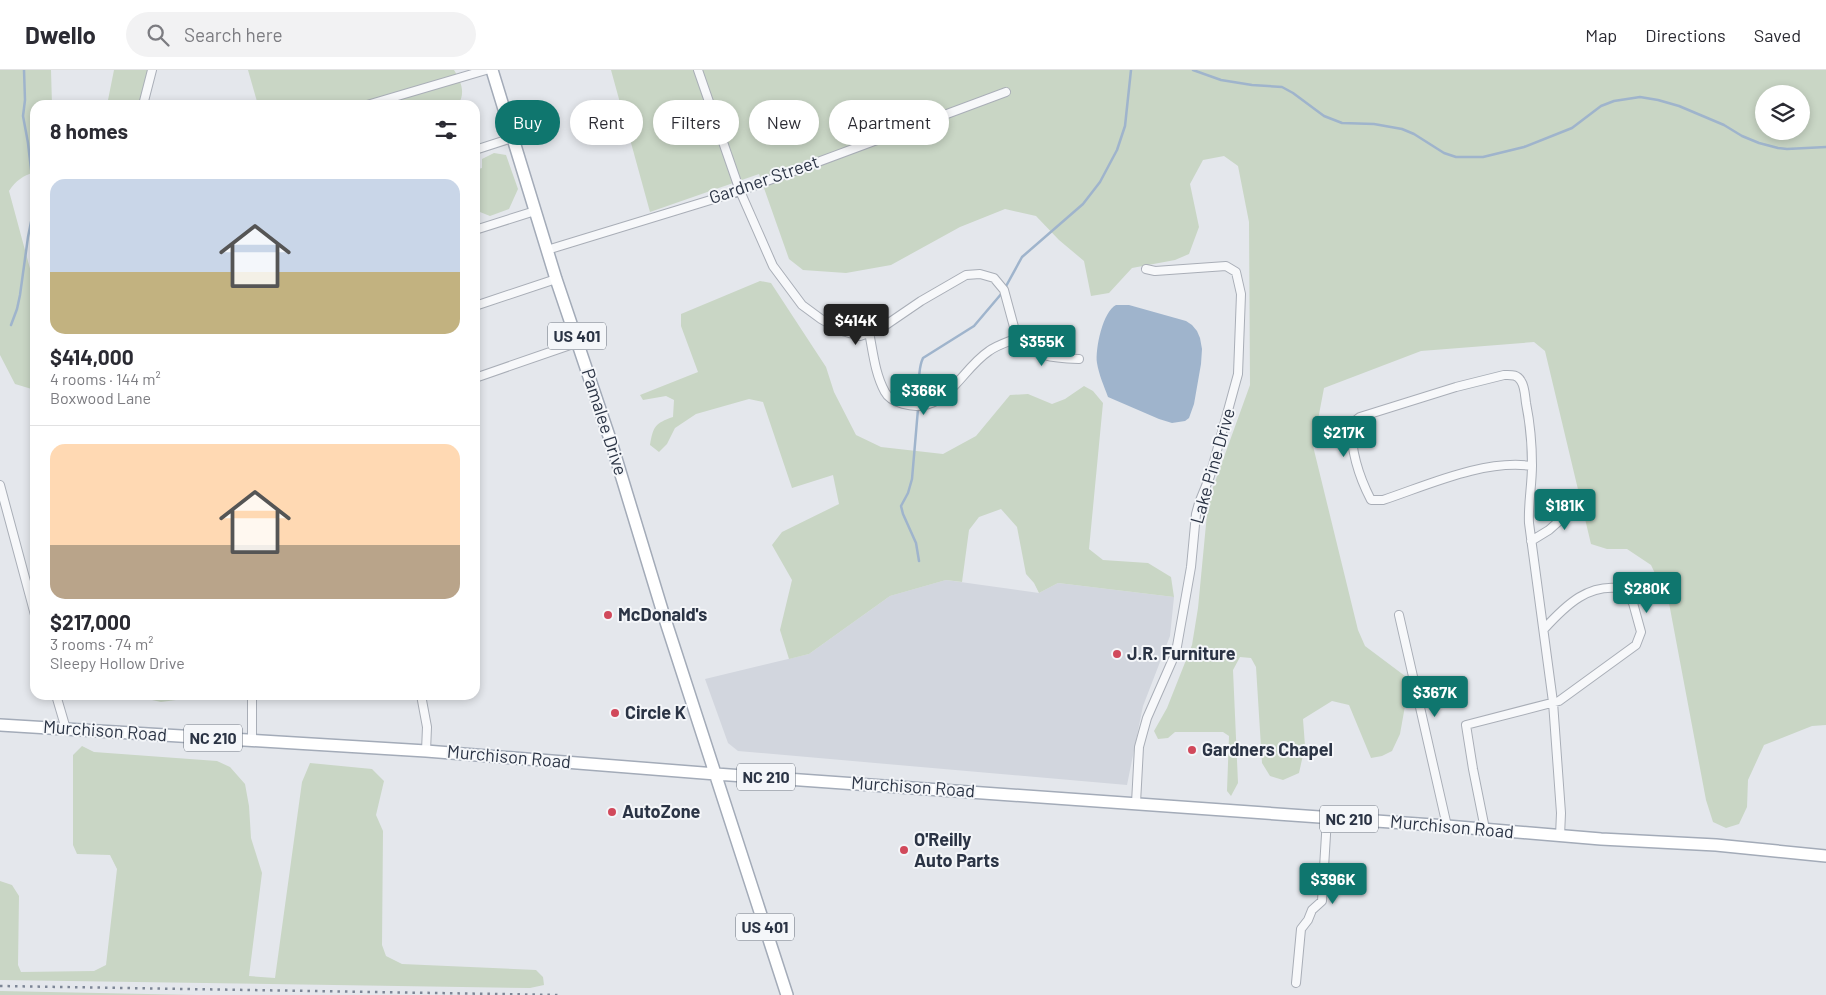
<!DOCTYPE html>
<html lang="en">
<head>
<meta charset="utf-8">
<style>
	:root { --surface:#fff; --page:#f2f2f3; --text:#2b2b33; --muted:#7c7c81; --line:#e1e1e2; --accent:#0f766e }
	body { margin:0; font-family:Barlow,sans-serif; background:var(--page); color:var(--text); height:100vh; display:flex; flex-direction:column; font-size:19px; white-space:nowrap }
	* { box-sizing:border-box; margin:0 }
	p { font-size:16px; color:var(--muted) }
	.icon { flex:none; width:28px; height:28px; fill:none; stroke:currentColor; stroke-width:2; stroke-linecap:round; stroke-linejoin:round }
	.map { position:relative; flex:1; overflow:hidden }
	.panel { position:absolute; left:30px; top:30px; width:450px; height:600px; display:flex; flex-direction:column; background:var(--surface); border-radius:15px; box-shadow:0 2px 8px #0003 }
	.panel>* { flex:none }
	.hud { position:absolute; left:495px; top:30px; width:475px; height:45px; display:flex; gap:10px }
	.tools { position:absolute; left:1755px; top:15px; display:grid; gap:10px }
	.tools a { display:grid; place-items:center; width:55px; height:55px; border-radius:50%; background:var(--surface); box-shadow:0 2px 8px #0003; font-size:25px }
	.price { position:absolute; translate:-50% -42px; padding:0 11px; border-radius:5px; background:var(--accent); color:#fff; font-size:16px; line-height:32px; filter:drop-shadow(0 1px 2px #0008) }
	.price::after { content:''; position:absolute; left:50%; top:30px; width:15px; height:11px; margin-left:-8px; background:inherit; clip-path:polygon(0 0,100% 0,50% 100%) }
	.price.active { background:#222; color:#fff }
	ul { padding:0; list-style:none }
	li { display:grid; align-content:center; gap:10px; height:265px; padding:0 20px }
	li+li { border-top:1px solid var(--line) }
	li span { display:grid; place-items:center; height:155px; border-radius:15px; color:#555 }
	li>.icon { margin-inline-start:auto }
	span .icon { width:90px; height:90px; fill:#fffc; stroke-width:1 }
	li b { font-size:21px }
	h2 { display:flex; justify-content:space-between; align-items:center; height:60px; padding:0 20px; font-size:21px }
	.tag { padding:0 18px; border-radius:22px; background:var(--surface); box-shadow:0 2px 8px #0003; font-size:18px; line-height:45px }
	.tag.active { background:var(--accent); color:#fff }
	header { display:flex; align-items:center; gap:30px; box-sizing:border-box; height:70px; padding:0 25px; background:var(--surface); border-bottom:1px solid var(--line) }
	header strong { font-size:24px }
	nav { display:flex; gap:28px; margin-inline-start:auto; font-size:18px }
	.search { width:350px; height:45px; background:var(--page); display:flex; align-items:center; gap:12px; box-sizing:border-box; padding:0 18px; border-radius:28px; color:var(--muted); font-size:19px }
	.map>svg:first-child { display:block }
</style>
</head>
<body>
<header>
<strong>Dwello</strong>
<div class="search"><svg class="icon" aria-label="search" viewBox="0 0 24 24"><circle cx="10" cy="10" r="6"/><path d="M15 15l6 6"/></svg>Search here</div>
<nav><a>Map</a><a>Directions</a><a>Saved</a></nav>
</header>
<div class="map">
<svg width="1826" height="925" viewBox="0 0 1826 925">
	<rect width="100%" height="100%" fill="#e4e7ec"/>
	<path fill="#d2d6de" d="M946,510L1039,523L1058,513L1174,527L1170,566L1143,636L1127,715L738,681L728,673L705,609L809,584L890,526Z"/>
	<path fill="#c9d6c5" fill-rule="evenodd" d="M0,0H51L52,35H35V102C23,106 16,110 9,121L35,217V320L15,314L0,285Z
		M114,0H148L139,35H107Z
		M248,0H454C461,12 466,22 458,35H258Z
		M611,0H1826V655L1812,656L1764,675L1748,710L1747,737L1739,754L1726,758L1713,752L1706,730L1669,533L1651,495L1627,479H1607L1591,474L1545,281L1534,272L1421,281L1324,318L1313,376L1358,560L1365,576L1409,609L1410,621L1405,636L1400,664L1392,681L1382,686L1371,688L1349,635L1332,631L1303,649L1305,676L1299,703L1283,710L1270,706L1262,693L1256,597L1251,588L1240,587L1233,600L1238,713L1231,726L1227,721L1229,666L1223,662H1175L1168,668L1158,669L1154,661L1167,638L1192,575L1198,538L1207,444L1211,423L1250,315L1249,152L1238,96L1224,86L1203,90L1190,114L1199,157L1189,184L1175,190L1132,198L1109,223L1091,226L1084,191L1059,170L1036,146L1005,139L960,157L891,195L846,203L803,200L789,189L759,104L650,142ZM1764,24H1801V61H1764Z
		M494,83L506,85L518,119L509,139L490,146L475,140V100L482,98V89Z
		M760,211L771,213L826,297L834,322L856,365L881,377L943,384L976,366L1010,325L1028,324L1052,334L1065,329L1084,316L1093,321L1103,333L1089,479L1103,490L1148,493L1171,507L1174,527L1058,513L1039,523L1034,513L1026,504L1017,457L1001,439L979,447L969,460L962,512L946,510L890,526L809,584L789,589L780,560L792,510L772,475L782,462L839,434L833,405L792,418L763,332L749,329L696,344L675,358L667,374L659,382L650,375C653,357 655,353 673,347L674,330L666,326L643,330L640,325L698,302L681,256V244Z
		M150,625H180L176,630L161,632L152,630Z
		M82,676L94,682L217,691L230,697L245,714L249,736L251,768L262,803L249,906L275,908L302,712L310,693L372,699L384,711L376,745L383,761L382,875L386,886L402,894L536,900L543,907L544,915L530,918L0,910V811L12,815L19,826L18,895L21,902L94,901L106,895L117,799L110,785L77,784L73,775V685Z
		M0,921L197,925H0Z"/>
	<path fill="#9fb4cc" d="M1116,235H1129L1186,251L1192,255L1197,261L1200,268L1202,279L1201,294L1194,334L1189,348L1185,351L1172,353L1159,349L1108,327C1104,316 1099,305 1097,293C1095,279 1103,241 1116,235Z"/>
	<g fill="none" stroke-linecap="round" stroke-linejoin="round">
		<path stroke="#9fb4cc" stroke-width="2.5" d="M1193,0L1221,10L1252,15L1282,17L1293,23L1324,46L1342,53L1374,54L1402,59L1414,64L1444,83L1456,87H1483L1524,77L1572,58L1601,36L1614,31L1640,27L1658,30L1679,36L1724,55L1742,66L1759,73L1778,78L1787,79L1826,77
			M1005,218L1022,187L1083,134L1100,112L1117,80L1125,56L1131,0
			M11,255L17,239L20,225L28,167L33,142L34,125L28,73L23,46L25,30L24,0
			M919,333C920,319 917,301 923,288L974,256L1002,223
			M918,339L912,409L908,423L901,436L903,444L916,473L919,491"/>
		<defs>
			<path id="minor" d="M698,0L740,121L773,196L802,235L821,249L842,261L860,266L880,259L921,231L966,205L980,204L994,208L1004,220L1017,268
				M143,35L152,0
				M367,35L486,0
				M475,80L512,68
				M475,160L535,141
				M547,180L740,121L1006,22
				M475,236L556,209
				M869,262C873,282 875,304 885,322C888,328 896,332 903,334C946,346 959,301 989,281C997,275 1008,272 1017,268
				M1017,268C1043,287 1046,288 1079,289
				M475,308L579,272
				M1532,396C1484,389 1428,415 1383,430H1371C1359,407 1351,380 1351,354L1360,347L1456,317L1504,305C1511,305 1517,304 1521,311C1525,317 1525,326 1526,333C1530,353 1532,374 1532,395C1532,415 1528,434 1529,453L1553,632L1561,743L1560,766
				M0,415L35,545
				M1531,471L1549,460L1585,428
				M1399,545L1447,756
				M56,625L66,659
				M421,625L427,657L426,681
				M252,670V625
				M1136,733L1139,677L1142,666L1147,648L1176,582L1191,497L1196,444L1199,433L1210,406L1238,304L1241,224L1236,202L1226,196L1155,201L1146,199
				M1485,759L1473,699L1466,655L1559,631L1636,575L1641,562L1633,533L1624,519C1589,512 1566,535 1544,559
				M1296,913L1301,859L1308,850L1312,840L1322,831L1327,748"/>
			<path id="primary" d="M492,0L556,209L612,375L663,543L787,925
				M0,655L426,681L716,704L1447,756L1601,769L1716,775L1826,786"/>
		</defs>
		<use href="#minor" stroke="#a9aeb7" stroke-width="10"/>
		<use href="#primary" stroke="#a3abb8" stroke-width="14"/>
		<use href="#minor" stroke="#f7f8fa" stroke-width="8"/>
		<use href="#primary" stroke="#fff" stroke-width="11"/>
		<path stroke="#7d8696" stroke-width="2.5" stroke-dasharray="2.5 5" stroke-linecap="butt" d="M0,916L560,925"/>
	</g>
	<g fill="#d1495b" stroke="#f4f6f9" stroke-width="2">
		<circle cx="608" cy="545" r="5"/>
		<circle cx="1117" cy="584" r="5"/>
		<circle cx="615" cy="643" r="5"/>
		<circle cx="1192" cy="680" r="5"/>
		<circle cx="612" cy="742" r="5"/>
		<circle cx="904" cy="780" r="5"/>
	</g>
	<g text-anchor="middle" stroke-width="4" stroke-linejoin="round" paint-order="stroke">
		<g fill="#f4f6f9" stroke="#676e7b" stroke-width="1">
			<rect x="548" y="252.5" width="58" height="27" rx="4"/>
			<rect x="184" y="654.5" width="58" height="27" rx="4"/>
			<rect x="737" y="693.5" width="58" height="27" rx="4"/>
			<rect x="1320" y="735.5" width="58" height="27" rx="4"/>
			<rect x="736" y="843.5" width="58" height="27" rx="4"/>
		</g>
		<g font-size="16" font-weight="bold" fill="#2b3445">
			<text x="577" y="272">US 401</text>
			<text x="213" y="674">NC 210</text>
			<text x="766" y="713">NC 210</text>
			<text x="1349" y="755">NC 210</text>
			<text x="765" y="863">US 401</text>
		</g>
		<g font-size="18" fill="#2b3445" stroke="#f4f6f9">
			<text transform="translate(764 110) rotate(-19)" y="6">Gardner Street</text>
			<text transform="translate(604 352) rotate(72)" y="6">Pamalee Drive</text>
			<text transform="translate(1213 396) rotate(-74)" y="6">Lake Pine Drive</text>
			<text transform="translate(105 661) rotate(4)" y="6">Murchison Road</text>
			<text transform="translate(509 687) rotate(5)" y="6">Murchison Road</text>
			<text transform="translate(913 717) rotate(4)" y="6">Murchison Road</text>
			<text transform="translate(1452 757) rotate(5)" y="6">Murchison Road</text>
		</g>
		<g font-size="18" font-weight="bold" fill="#2b3445" stroke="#f4f6f9" text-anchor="start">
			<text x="618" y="551">McDonald's</text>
			<text x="1127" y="590">J.R. Furniture</text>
			<text x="625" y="649">Circle K</text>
			<text x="1202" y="686">Gardners Chapel</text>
			<text x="622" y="748">AutoZone</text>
			<text x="914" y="776">O'Reilly<tspan x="914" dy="21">Auto Parts</tspan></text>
		</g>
	</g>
</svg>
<div class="tools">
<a><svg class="icon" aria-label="layers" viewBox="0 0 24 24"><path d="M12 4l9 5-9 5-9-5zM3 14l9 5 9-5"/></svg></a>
</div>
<b class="price active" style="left:856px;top:276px">$414K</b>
<b class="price" style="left:1042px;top:297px">$355K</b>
<b class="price" style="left:924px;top:346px">$366K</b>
<b class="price" style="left:1344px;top:388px">$217K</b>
<b class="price" style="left:1565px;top:461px">$181K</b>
<b class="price" style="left:1647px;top:544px">$280K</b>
<b class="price" style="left:1435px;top:648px">$367K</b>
<b class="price" style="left:1333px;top:835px">$396K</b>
<div class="hud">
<a class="tag active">Buy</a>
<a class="tag">Rent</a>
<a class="tag">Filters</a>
<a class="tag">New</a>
<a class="tag">Apartment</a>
</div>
<section class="panel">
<h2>8 homes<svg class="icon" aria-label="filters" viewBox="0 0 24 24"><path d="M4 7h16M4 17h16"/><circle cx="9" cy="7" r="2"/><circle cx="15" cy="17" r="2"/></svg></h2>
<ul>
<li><span style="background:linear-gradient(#c9d6e8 60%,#c2b280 0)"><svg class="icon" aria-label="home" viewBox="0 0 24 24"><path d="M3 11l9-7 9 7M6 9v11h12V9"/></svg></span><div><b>$414,000</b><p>4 rooms · 144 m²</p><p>Boxwood Lane</p></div></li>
<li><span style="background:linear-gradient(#ffd9b3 65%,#b9a48a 0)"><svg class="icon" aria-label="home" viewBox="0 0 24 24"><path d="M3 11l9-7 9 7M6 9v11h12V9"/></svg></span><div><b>$217,000</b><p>3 rooms · 74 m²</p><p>Sleepy Hollow Drive</p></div></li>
</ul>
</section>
</div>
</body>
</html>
